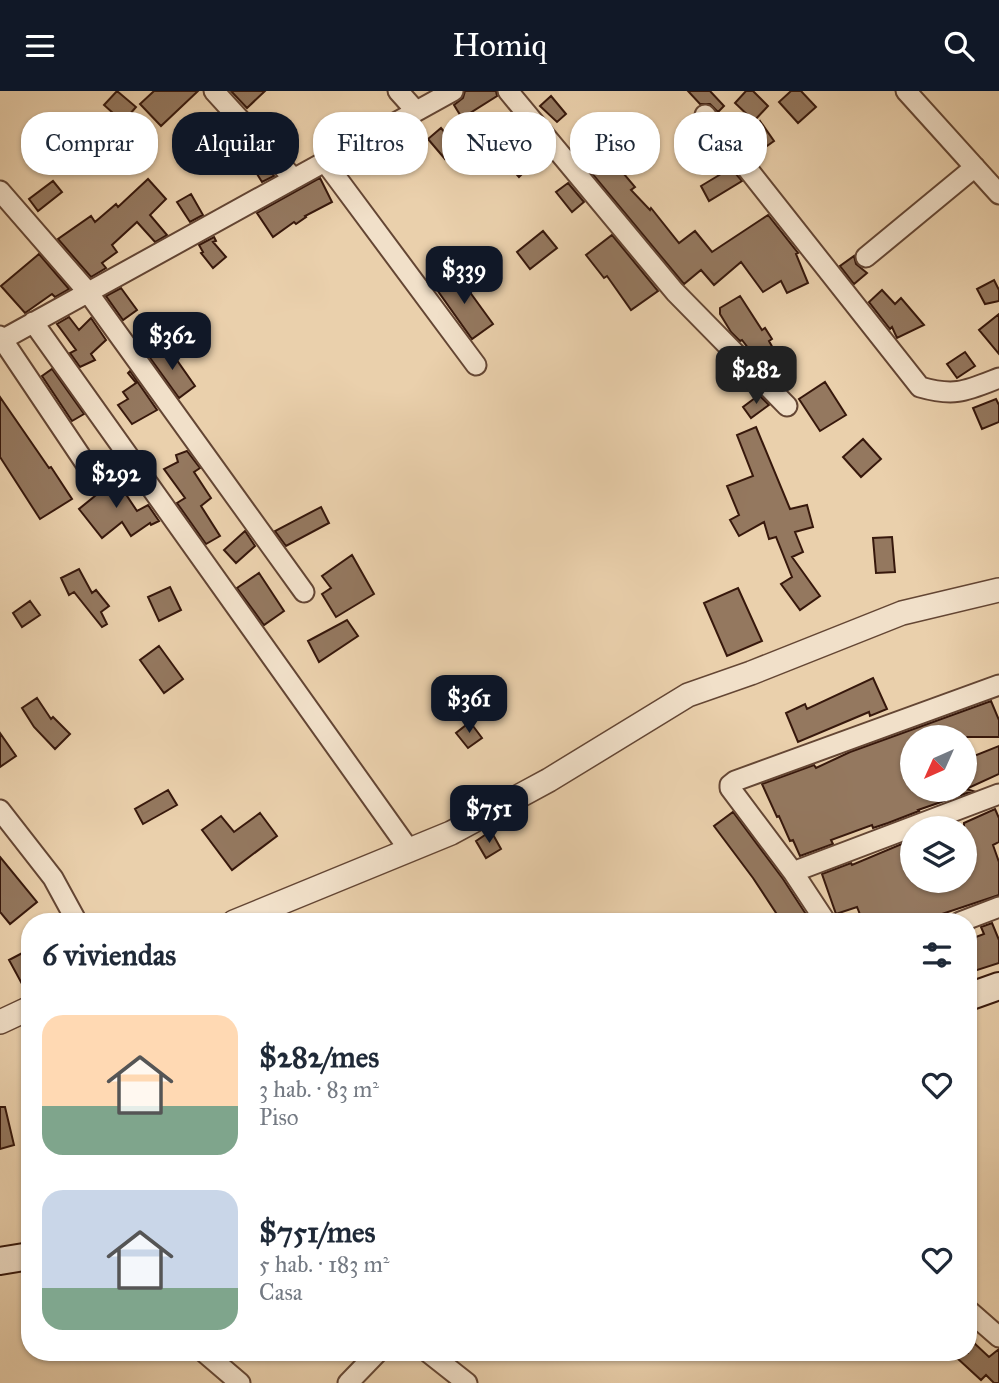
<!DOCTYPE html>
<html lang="es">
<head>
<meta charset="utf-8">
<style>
	:root { --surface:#fff; --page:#f6f6f7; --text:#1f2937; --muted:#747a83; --accent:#111827 }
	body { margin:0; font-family:"IM FELL Great Primer",serif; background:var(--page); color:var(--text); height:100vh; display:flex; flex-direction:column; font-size:26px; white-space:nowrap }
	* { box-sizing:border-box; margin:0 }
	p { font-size:23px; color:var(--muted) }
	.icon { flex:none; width:38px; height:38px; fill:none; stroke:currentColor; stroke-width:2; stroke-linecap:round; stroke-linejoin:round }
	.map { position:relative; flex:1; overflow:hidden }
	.drawer { position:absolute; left:21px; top:822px; width:956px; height:448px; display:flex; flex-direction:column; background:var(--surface); border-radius:28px; box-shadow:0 2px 5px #0004 }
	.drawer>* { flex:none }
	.banner { position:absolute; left:21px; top:21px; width:957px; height:63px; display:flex; gap:14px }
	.needle { width:46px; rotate:225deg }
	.fabs { position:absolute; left:900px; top:634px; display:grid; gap:14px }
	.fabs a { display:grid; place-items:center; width:77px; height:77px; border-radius:50%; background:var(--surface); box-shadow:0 2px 5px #0004; font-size:35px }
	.price { position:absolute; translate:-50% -60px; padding:0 16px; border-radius:14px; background:var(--accent); color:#fff; font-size:23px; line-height:46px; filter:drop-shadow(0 2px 4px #0008) }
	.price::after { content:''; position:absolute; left:50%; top:42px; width:21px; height:16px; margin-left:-10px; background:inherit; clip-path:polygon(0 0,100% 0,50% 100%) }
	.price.active { background:#222; color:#fff }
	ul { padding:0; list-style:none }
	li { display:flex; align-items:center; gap:21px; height:175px; padding:0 21px }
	li span { display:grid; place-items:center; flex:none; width:196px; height:140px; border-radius:21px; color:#555 }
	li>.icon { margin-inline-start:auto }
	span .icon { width:84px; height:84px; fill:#fffc; stroke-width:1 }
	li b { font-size:30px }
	h2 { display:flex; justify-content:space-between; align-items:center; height:84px; padding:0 21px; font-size:30px }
	.pill { padding:0 24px; border-radius:28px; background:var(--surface); box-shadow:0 2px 5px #0004; font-size:24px; line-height:63px }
	.pill.active { background:var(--accent); color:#fff }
	header { display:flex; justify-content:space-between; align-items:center; height:91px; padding:0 21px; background:var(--accent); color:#fff; font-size:32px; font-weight:600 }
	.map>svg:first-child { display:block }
</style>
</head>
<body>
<header><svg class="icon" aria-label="menu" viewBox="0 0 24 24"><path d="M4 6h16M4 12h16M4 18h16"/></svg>Homiq<svg class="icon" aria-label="search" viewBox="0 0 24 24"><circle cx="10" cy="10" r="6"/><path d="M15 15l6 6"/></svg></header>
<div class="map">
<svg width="999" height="1292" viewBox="0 0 999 1292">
	<rect width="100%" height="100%" fill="#ead0ac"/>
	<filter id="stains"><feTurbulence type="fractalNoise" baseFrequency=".00286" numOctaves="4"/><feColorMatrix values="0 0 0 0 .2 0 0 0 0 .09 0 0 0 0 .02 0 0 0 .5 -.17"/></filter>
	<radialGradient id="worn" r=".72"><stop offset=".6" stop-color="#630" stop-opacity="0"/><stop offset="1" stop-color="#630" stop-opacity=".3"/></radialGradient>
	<path fill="#94785f" stroke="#37180c" stroke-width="2" d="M117,0L136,16L123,31L104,14Z
		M154,0H198L161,35L140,13Z
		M231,0H265L247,17Z
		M465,0H496L497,5L462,27L454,14L463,7Z
		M688,0H710L724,15L718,21L710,13H700Z
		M746,0H753L768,15L754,30L735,12Z
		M791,0H801L816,16L798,32L779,11Z
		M551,5L566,23L557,31L540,15Z
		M760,30L774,50L753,65L738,45Z
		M441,37L458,57L445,68L428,48Z
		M614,40L633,64L618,76L635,96L631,99L650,119L651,117L679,152L695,140L712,161L768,124L798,162L796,163L808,192L787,202L781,190L763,201L741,171L714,194L701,179L684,193L580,68Z
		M533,54L542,63L519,86L510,76Z
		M254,63L274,85L262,91L247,67Z
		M731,77L742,90L709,110L701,95Z
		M320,87L332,111L305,125L306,126L296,133L294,131L273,146L257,122Z
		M148,88L166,108L150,124L167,144L155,151L137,131L112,154L117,161L102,172L106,177L91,186L58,148L91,125L95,131L116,113L118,116Z
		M53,90L62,101L38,120L29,108Z
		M568,92L584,111L572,121L556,101Z
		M191,103L203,124L190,131L177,111Z
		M543,140L557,157L530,178L517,161Z
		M612,144L658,200L631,219L607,185L604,187L586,164Z
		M214,146L216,150L213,151L226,166L213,177L201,162L203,161L199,154Z
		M39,163L69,198L55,206L52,203L25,222L1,195Z
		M854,165L856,173L867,182L854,193L840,175Z
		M456,182L493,233L472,248L435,196Z
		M994,189L999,199V210L985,213L977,198Z
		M121,197L137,219L123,229L106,205Z
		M882,199L895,213L901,207L924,234L897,247L892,236L890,238L869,211Z
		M740,205L762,239L765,237L772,248L769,250L785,279L774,285L767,277L757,259L752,262L742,249L740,250L731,241L720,223V217Z
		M999,223V263L979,239Z
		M69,226L79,239L91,227L106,249L91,263L95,269L80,276L70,262L76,259L57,233Z
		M162,255L172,271L176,268L195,295L179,307L148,264Z
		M965,261L975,275L957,287L947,273Z
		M52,278L84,323L72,330L42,285Z
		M130,280L157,319L132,333L118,314L128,308L123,301L136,292L128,282Z
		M825,291L846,324L820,340L799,308Z
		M759,304L769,314L751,327L743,316Z
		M0,306L49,377L51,376L72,408L40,428L0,366Z
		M996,308L999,314V331L982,338L973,317Z
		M756,336L790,418L807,414L813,436L795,441L803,461L792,466L820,505L800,519L781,493L792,486L776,446L769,448L764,431L739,445L730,429L739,424L727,395L753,385L737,344Z
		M863,348L881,368L861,386L843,366Z
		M187,360L200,377L194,381L211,407L201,415L220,445L206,453L177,412L185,407L164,378L178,371L176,364Z
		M113,384L137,420L148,414L159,430L151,434L150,432L131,445L122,431L102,447L79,418L101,400L97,394Z
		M321,416L329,432L286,455L275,440Z
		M245,440L255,455L236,472L224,459Z
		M892,446L895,481L876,482L873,447Z
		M352,464L374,503L336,526L322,503L331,497L322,485Z
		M79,478L92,502L96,499L109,515L101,521L107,533L102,536L74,501L69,504L61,487Z
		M259,482L284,520L264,534L237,497Z
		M170,496L181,519L159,530L148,506Z
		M738,497L762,550L727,565L704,512Z
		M30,510L40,524L22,536L13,522Z
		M347,529L358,545L319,571L308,550Z
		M159,555L183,588L164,602L140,569Z
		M873,587L887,618L870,625L869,621L798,651L786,622L805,613L807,618Z
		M37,607L51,628L53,626L70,643L55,658L34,636L22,617Z
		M991,610L999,629V646H912V698H964V669L999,655V683L966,698L973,700L918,719L919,720L888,732L873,737L872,734L831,749L833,753L800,765L793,749L790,750L779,725L777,726L762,693L814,674L816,677L850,661Z
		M470,631L482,647L468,657L456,642Z
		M0,642L16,665L0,676Z
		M168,699L177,714L143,733L135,718Z
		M995,718L999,727V751L993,754L999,771V804L918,831H863L857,816L836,823L822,783L851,772L852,774L904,752L912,771V789H964V732Z
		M733,721L783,788L811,831H782L753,787L714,735Z
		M260,722L277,745L232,779L202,739L221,725L234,741Z
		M491,740L501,758L486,767L476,750Z
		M0,766L37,811L10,833L0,821Z
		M992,832L999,849V872L968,882V849L984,843L981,836Z
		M30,858V903L28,904L9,869Z
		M0,1016H5L14,1054L0,1058Z
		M973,1251L989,1266L999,1258V1292H994L986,1284L981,1289L957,1267L962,1262H968V1256Z"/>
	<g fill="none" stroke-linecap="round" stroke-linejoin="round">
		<defs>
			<path id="minor" d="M214,0L294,88
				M398,0L416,20
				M508,0L675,201L787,315
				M906,0L999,103
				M705,24L920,296C955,306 966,300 999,287
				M325,71L476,274
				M0,100L87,200L304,501
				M866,166L975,76
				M33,231L410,760
				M0,245L92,382
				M0,250L453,0
				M0,719L53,787L77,831
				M793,781L999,703
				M826,831L793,781L730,697V694L735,690L999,594
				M960,831L999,816
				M968,1219L999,1246
				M205,1262L240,1292
				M429,1262L467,1292
				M348,1292L377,1262"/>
			<path id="tertiary" d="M234,831L451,742L549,689L688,604L751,582L902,522L999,499
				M0,931L30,917"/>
			<path id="secondary" d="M968,906L999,895
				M0,1170L30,1165"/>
		</defs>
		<use href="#minor" stroke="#644634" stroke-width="23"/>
		<use href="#tertiary" stroke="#644634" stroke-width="26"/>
		<use href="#secondary" stroke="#37180c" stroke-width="30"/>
		<use href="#minor" stroke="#f1e0c9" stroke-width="19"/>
		<use href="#tertiary" stroke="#f1e0c9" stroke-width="23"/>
		<use href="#secondary" stroke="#f1e0c9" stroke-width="26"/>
	</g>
	<rect width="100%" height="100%" filter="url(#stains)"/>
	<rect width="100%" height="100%" fill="url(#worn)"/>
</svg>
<div class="fabs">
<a><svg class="needle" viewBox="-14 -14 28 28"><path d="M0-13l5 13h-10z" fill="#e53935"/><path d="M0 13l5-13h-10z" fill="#747a83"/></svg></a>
<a><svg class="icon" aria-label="layers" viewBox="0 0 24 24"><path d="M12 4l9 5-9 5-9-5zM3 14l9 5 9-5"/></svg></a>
</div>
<b class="price" style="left:464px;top:215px">$339</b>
<b class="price" style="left:172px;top:281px">$362</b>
<b class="price active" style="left:756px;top:315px">$282</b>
<b class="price" style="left:116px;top:419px">$292</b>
<b class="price" style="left:469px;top:644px">$361</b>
<b class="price" style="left:489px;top:754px">$751</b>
<div class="banner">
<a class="pill">Comprar</a>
<a class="pill active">Alquilar</a>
<a class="pill">Filtros</a>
<a class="pill">Nuevo</a>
<a class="pill">Piso</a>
<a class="pill">Casa</a>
</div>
<section class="drawer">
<h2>6 viviendas<svg class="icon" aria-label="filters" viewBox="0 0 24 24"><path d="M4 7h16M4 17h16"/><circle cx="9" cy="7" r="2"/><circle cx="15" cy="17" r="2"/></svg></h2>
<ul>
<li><span style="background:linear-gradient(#ffd9b3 65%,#7fa58c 0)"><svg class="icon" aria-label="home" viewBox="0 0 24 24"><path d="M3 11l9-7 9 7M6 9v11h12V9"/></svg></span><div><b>$282/mes</b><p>3 hab. · 83 m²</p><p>Piso</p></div><svg class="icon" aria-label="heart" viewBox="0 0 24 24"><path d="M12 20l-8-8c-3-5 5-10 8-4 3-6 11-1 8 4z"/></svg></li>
<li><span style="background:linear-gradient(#c9d6e8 70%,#7fa58c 0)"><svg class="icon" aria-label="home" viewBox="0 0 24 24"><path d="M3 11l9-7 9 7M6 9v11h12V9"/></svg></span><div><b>$751/mes</b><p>5 hab. · 183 m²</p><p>Casa</p></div><svg class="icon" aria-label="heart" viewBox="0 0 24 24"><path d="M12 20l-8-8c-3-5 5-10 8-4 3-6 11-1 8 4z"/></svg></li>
</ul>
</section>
</div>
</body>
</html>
